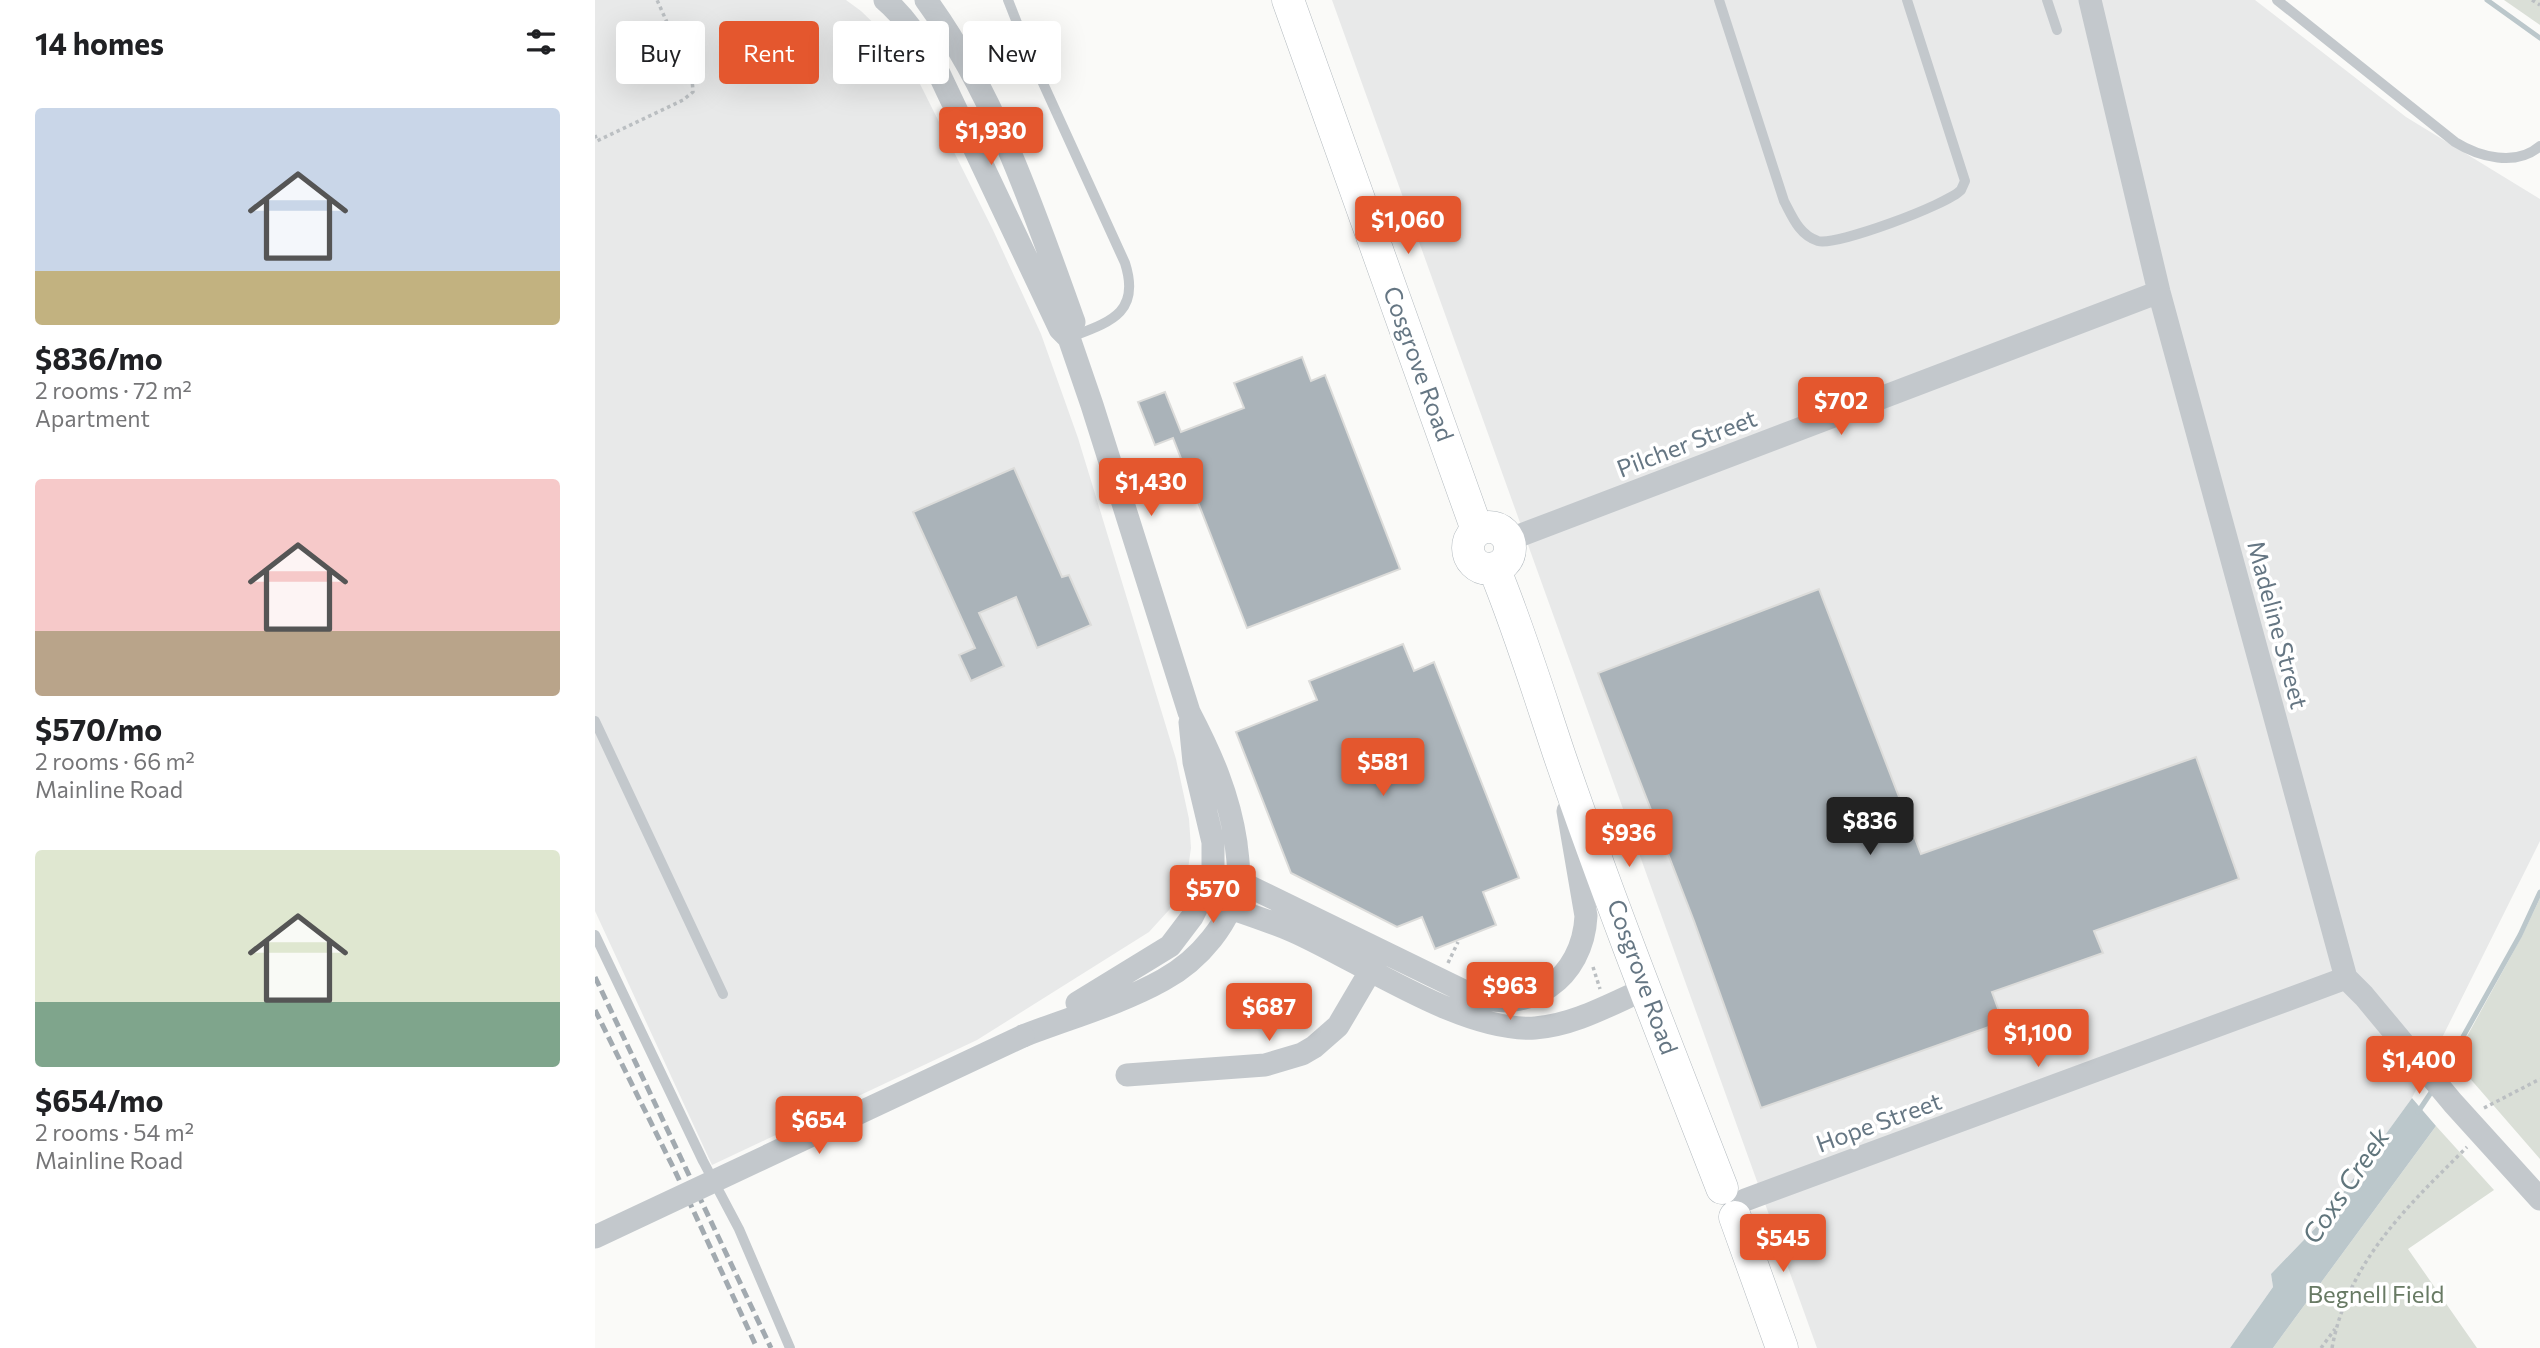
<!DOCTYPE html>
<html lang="en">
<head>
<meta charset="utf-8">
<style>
	:root { --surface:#fff; --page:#f2f2f2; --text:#202124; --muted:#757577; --accent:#e4572e }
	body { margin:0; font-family:Commissioner,sans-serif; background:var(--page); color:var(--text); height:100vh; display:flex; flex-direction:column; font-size:26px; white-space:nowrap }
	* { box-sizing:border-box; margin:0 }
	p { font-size:23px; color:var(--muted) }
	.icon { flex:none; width:38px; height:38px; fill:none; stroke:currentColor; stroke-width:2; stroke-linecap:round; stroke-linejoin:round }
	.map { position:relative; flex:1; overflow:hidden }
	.details { display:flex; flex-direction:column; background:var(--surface); width:595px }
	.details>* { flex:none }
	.guide { position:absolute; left:21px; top:21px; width:665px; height:63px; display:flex; gap:14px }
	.price { position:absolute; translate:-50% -60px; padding:0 16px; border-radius:7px; background:var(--accent); color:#fff; font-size:23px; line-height:46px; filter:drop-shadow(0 2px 4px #0008) }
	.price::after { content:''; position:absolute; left:50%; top:42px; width:21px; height:16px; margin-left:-10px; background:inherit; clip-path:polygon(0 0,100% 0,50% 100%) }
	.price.selected { background:#222; color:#fff }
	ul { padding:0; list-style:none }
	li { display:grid; align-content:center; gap:14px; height:371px; padding:0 35px }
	li span { display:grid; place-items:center; height:217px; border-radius:7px; color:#555 }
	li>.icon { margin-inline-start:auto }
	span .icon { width:126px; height:126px; fill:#fffc; stroke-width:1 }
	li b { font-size:30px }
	h2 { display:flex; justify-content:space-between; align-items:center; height:84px; padding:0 35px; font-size:30px }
	.tag { padding:0 24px; border-radius:7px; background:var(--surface); box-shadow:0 7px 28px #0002; font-size:24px; line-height:63px }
	.tag.selected { background:var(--accent); color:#fff }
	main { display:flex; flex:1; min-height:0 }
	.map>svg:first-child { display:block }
</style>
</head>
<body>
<main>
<section class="details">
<h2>14 homes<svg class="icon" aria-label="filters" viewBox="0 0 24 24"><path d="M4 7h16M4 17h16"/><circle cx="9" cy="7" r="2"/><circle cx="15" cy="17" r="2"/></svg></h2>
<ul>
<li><span style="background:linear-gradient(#c9d6e8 75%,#c2b280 0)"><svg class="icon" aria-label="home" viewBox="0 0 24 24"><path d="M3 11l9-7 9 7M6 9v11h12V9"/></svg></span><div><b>$836/mo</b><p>2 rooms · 72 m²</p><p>Apartment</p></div></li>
<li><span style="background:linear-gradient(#f6c9c9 70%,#b9a48a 0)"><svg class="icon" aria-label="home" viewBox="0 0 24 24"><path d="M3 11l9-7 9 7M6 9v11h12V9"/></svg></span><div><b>$570/mo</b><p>2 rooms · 66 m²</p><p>Mainline Road</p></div></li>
<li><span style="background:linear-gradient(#dfe7d0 70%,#7fa58c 0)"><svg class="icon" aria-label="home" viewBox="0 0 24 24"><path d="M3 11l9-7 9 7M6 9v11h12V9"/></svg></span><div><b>$654/mo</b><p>2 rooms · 54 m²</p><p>Mainline Road</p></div></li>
</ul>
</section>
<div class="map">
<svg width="1945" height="1348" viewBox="0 0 1945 1348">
	<rect width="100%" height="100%" fill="#fafaf8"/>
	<path fill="#e8e9e9" d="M0,0H251L266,11L294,38L324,82L398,230L446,334L483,438L581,759L594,819L596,848L593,869L585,893L574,910L554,932L382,1040L117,1165L0,911Z
		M737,0H1660L1811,117L1945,199V841L1817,1098L1729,1219L1676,1274L1678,1287L1635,1348H1222Z"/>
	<path fill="#dadfd7" d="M1909,0H1945V25Z
		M1945,898V1159L1859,1060L1927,936Z
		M1841,1126L1899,1190L1813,1249L1882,1348H1678Z"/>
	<path fill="#bbc7cb" d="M1817,1098L1841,1126L1678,1348H1635L1678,1287L1676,1274L1729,1219Z"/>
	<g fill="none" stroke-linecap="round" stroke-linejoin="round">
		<path stroke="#bbc7cb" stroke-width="5" d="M1892,0L1945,38
			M1846,1076L1925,935L1945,892
			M1823,1112L1839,1088"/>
	</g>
	<path fill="#aab3b9" stroke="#dcdcda" stroke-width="2" d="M707,357L716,381L730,375L805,569L652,628L578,438L560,445L543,402L570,392L586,432L649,408L639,383Z
		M419,468L467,577L474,575L496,625L442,648L421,597L384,613L409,666L376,681L364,655L380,648L318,512Z
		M1224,589L1326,854L1601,757L1644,879L1499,931L1508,953L1397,992L1408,1022L1166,1108L1099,921L1003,673Z
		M808,644L819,671L839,662L924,878L888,892L901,925L840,949L827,917L802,927L696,873L641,732L722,700L714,681Z"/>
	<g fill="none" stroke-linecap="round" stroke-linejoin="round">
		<defs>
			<path id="secondary" d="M693,0L882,530
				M873 548a21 21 0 1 1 42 0a21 21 0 1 1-42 0Z
				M899,568C924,629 943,691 964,754C1014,900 1071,1044 1127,1188
				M1140,1217L1187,1348"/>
		</defs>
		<use href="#secondary" stroke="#b3babf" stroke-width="33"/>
		<path stroke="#bbbfc2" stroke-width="3.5" stroke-dasharray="3.5 3.5" stroke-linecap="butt" d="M1937,0L1945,5
			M0,135L2,141L88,100L98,92L97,78L62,0
			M853,963L863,942
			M998,967L1005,989
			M1889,1108L1945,1079
			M1726,1348L1740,1329
			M1737,1348C1753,1261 1812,1207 1872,1147"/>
		<path stroke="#c3c8cc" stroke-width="10" d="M413,0L432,48L530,263C546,313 515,322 476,337
			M1124,0L1189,201C1197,216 1204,235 1223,241C1241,246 1352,205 1366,190C1366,190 1370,181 1370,181L1312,0
			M1452,0L1462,30
			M1682,0L1860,142C1884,157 1921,167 1945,146
			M0,721L128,994
			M0,935L108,1161L144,1229L195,1348"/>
		<path stroke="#c3c8cc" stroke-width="23" d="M290,0C310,17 325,40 339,63L465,329L474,338L497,405L594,712C616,754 634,795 641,843C642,855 645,868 643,880C638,922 603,961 568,980C525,1004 474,1018 428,1036
			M331,0C401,96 439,211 479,322L474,338
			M1495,0L1564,292L1751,978L1769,996L1858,1103L1945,1199
			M913,540L1564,292
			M618,875L643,881L875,994C934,1017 988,978 991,916L973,811
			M608,899C638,909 669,919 698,931C764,960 868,1033 940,1028C979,1025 1014,1005 1050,989
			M482,1003L575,946L597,917L618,875V842L599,762L595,722
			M532,1075L670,1065L707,1054L719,1047L743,1026L783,958
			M1150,1200L1751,978"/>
		<use href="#secondary" stroke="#fff" stroke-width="32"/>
		<path stroke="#a2aab0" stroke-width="5" stroke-dasharray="10 5" stroke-linecap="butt" d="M0,977L176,1348
			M0,1010L80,1171L162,1348"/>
		<path stroke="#c3c8cc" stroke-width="23" d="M0,1237L428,1036"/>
	</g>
	<g text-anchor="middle" stroke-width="7" stroke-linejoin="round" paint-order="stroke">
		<g font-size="24" fill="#657683" stroke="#fff">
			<text transform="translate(823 364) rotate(70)" y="8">Cosgrove Road</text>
			<text transform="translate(1092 444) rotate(-21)" y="8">Pilcher Street</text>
			<text transform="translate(1682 625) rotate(75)" y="8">Madeline Street</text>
			<text transform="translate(1047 977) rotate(70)" y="8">Cosgrove Road</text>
			<text transform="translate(1284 1123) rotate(-20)" y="8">Hope Street</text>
		</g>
		<g font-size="24" fill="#687a64" stroke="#fff">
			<text x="1781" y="1303">Begnell Field</text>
		</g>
		<g font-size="26" font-style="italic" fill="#60757c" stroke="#fff">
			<text transform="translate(1751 1186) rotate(-56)" y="9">Coxs Creek</text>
		</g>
	</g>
</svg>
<b class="price" style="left:396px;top:167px">$1,930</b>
<b class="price" style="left:813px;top:256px">$1,060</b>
<b class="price" style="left:1246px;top:437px">$702</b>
<b class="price" style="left:556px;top:518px">$1,430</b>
<b class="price" style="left:788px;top:798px">$581</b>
<b class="price selected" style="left:1275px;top:857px">$836</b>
<b class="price" style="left:1034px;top:869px">$936</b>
<b class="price" style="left:618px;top:925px">$570</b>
<b class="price" style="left:915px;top:1022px">$963</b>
<b class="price" style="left:674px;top:1043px">$687</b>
<b class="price" style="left:1443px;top:1069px">$1,100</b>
<b class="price" style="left:1824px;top:1096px">$1,400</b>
<b class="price" style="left:224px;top:1156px">$654</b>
<b class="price" style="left:1188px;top:1274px">$545</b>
<div class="guide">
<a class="tag">Buy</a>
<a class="tag selected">Rent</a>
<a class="tag">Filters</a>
<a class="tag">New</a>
</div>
</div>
</main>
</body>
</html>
